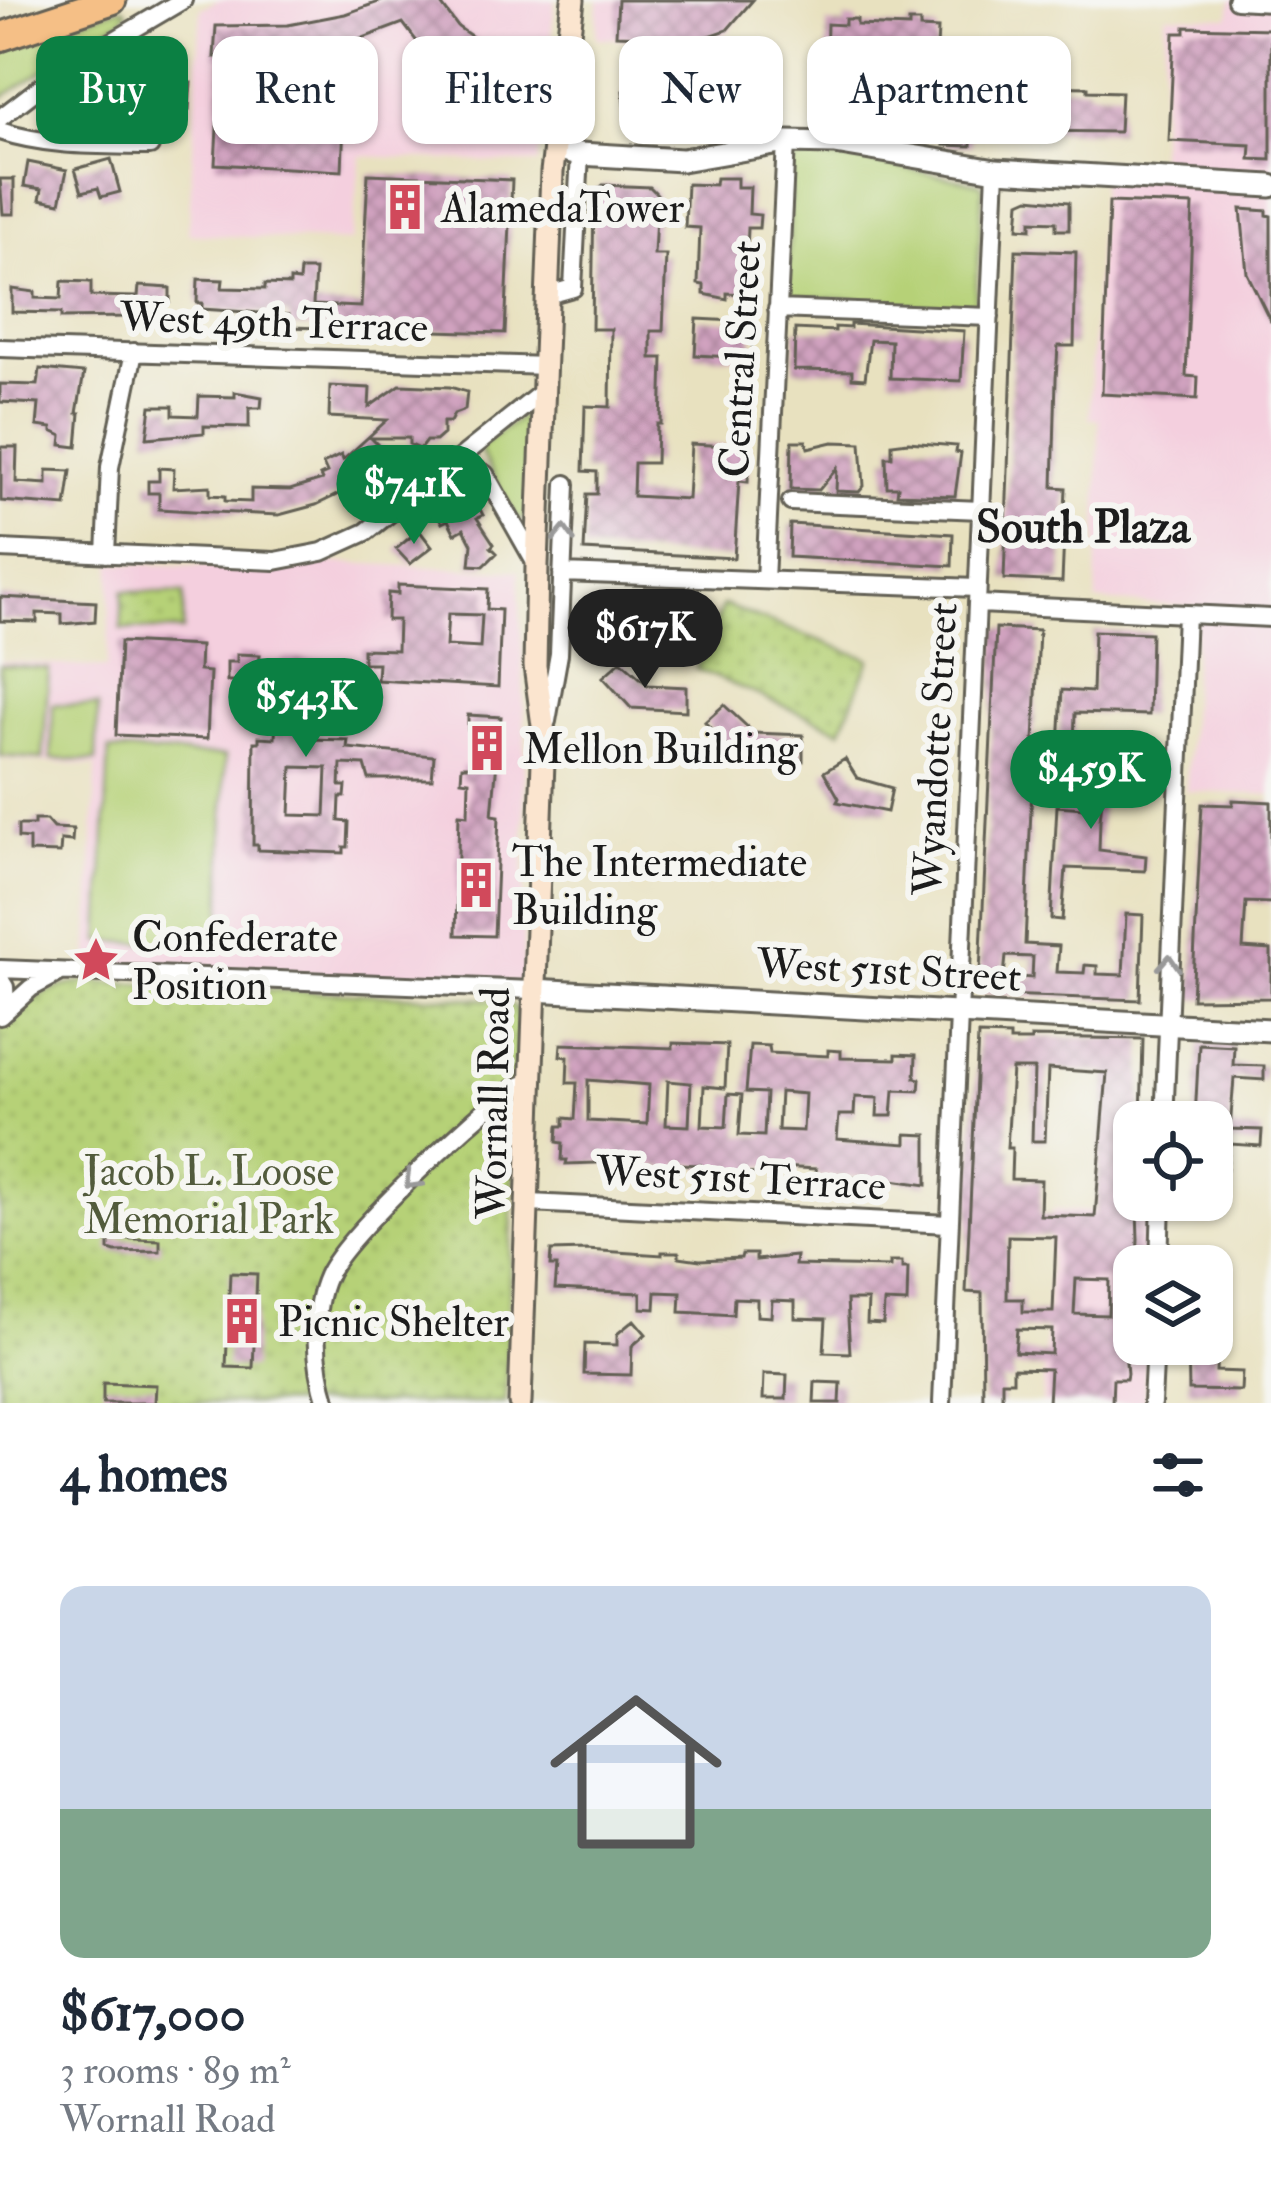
<!DOCTYPE html>
<html lang="en">
<head>
<meta charset="utf-8">
<style>
	:root { --surface:#fff; --page:#f2f2f3; --text:#1f2937; --muted:#747a83; --line:#e0e1e3; --accent:#0b8043 }
	body { margin:0; font-family:"IM FELL Double Pica",serif; background:var(--page); color:var(--text); height:100vh; display:flex; flex-direction:column; font-size:45px; white-space:nowrap }
	* { box-sizing:border-box; margin:0 }
	p { font-size:39px; color:var(--muted) }
	.icon { flex:none; width:66px; height:66px; fill:none; stroke:currentColor; stroke-width:2; stroke-linecap:round; stroke-linejoin:round }
	.map { position:relative; height:1403px; overflow:hidden }
	.details { display:flex; flex-direction:column; background:var(--surface); flex:1 }
	.details>* { flex:none }
	.banner { position:absolute; left:36px; top:36px; width:1200px; height:108px; display:flex; gap:24px }
	.fabs { position:absolute; left:1113px; top:1101px; display:grid; gap:24px }
	.fabs a { display:grid; place-items:center; width:120px; height:120px; border-radius:24px; background:var(--surface); box-shadow:0 3px 9px #0004; font-size:60px }
	.price { position:absolute; translate:-50% -102px; padding:0 27px; border-radius:42px; background:var(--accent); color:#fff; font-size:39px; line-height:78px; filter:drop-shadow(0 3px 6px #0008) }
	.price::after { content:''; position:absolute; left:50%; top:72px; width:36px; height:27px; margin-left:-18px; background:inherit; clip-path:polygon(0 0,100% 0,50% 100%) }
	.price.on { background:#222; color:#fff }
	ul { padding:0; list-style:none }
	li { display:grid; align-content:center; gap:24px; height:636px; padding:0 60px }
	li+li { border-top:3px solid var(--line) }
	li span { display:grid; place-items:center; height:372px; border-radius:24px; color:#555 }
	li>.icon { margin-inline-start:auto }
	span .icon { width:216px; height:216px; fill:#fffc; stroke-width:1 }
	li b { font-size:51px }
	h2 { display:flex; justify-content:space-between; align-items:center; height:144px; padding:0 60px; font-size:51px }
	.tag { padding:0 42px; border-radius:24px; background:var(--surface); box-shadow:0 3px 9px #0004; font-size:42px; line-height:108px }
	.tag.on { background:var(--accent); color:#fff }
	.map>svg:first-child { display:block }
</style>
</head>
<body>
<div class="map">
<svg width="1271" height="1403" viewBox="0 0 1271 1403">
	<defs>
		<pattern id="park-dots" width="8" height="8" patternUnits="userSpaceOnUse" patternTransform="scale(3)"><rect width="8" height="8" fill="#b6d177"/><path d="M2 2h.1M6 6h.1" fill="none" stroke="#9cb366" stroke-width="1.8" stroke-linecap="round"/></pattern>
		<pattern id="building-cross-hatch" width="8" height="8" patternUnits="userSpaceOnUse" patternTransform="scale(3)"><rect width="8" height="8" fill="#d0a2bf"/><path d="M0 0l8 8M0 8l8-8" fill="none" stroke="#a8839a"/></pattern>
	</defs>
	<rect width="100%" height="100%" fill="#f6f6f2"/>
	<filter id="ink" filterUnits="userSpaceOnUse"><feTurbulence type="fractalNoise" baseFrequency=".00833" numOctaves="2"/><feDisplacementMap in="SourceGraphic" scale="24" xChannelSelector="R" yChannelSelector="G"/><feConvolveMatrix kernelMatrix="1 2 1 2 8 2 1 2 1" color-interpolation-filters="sRGB"/></filter>
	<filter id="wash" filterUnits="userSpaceOnUse"><feTurbulence type="fractalNoise" baseFrequency=".004" numOctaves="4" result="noise"/><feDisplacementMap in="SourceGraphic" scale="48" xChannelSelector="R" yChannelSelector="G"/><feGaussianBlur stdDeviation="2.7" result="paint"/><feColorMatrix in="noise" values="0 0 0 0 0 0 0 0 0 0 0 0 0 0 0 0 0 1.4 0 .05"/><feComposite in="paint" operator="in"/></filter>
	<g filter="url(#wash)">
		<rect width="100%" height="100%" fill="#e8e1bf"/>
		<path fill="#f4cfde" d="M219,0H555L538,164L361,156L351,242L188,234L201,8Z
			M598,0H754L726,34L697,42L597,38Z
			M1231,0H1271V795L1186,791L1197,607L1096,601L1099,420L1089,418L1102,162L1158,164L1166,15L1229,17Z
			M323,562L519,571L525,736L523,983L88,966L96,766L0,759V661L107,668L112,563L282,569Z
			M1052,1210L1152,1214L1150,1266H1134V1344H1146L1144,1403H1042Z"/>
		<path fill="#b6d177" stroke="#69764a" stroke-width="3" d="M123,7L127,11L122,19L0,99V47Z
			M808,154L835,155L979,183L983,187L975,308L863,305L857,300L804,297L797,302L787,301L791,163Z
			M529,411L532,415L528,513L523,519L516,518L481,453V446Z
			M0,665L49,669L43,759L0,756Z
			M53,704L98,706L96,761L51,759Z
			M109,750L225,756L221,946L100,941Z"/>
		<path fill="url(#park-dots)" stroke="#69764a" stroke-width="3" d="M123,591L184,593L183,631L121,629Z
			M723,605L870,659L841,730L696,669Z
			M89,982L503,1000L515,1007L519,1018L505,1403H0V1027C27,1002 51,984 89,982Z"/>
		<g id="blocks">
			<path fill="url(#building-cross-hatch)" fill-rule="evenodd" d="M384,0H438L458,27L484,45L532,56L529,96L491,90L464,80L424,51L403,23L347,44L342,171L215,164L221,57H214L216,26L288,25L345,14Z
				M618,0H753L727,30L704,38L616,35Z
				M845,19H857V25L909,27V22H920V28L938,29L936,67L973,69V79L986,80L983,85L1088,87V91L1121,92L1119,132L1027,131V127L994,126L995,106H973L971,146L944,145L945,103L923,102L924,71L886,69L885,80H874V69L844,67V62L826,61L827,24L845,25Z
				M1185,27L1271,29V160L1250,159L1251,145L1169,141L1174,33H1185Z
				M151,47L185,52L184,83H191L189,110L182,109V119H85V115L58,113V101L79,97V89L93,90V81L107,82V76H119V73L144,74L145,51H151Z
				M746,72L747,76L768,74L772,107L751,109V115L648,126L647,121L626,124L623,91L644,88L643,83L677,79L678,84L714,80L713,75Z
				M111,159L120,192L101,197L98,188L82,192L75,169Z
				M28,162L67,170L60,203L40,199L42,189L24,186Z
				M368,174L512,180L505,333L288,327L289,315L202,309V303H197L198,279L223,280L222,288L265,289V284L290,285V280L299,281L300,270H315L313,305L361,307Z
				M716,178H737V187H750L749,214L760,215L759,228H748L745,294L727,293V299L704,294V285L698,284L700,228L685,227L687,184L715,185Z
				M0,179H14V214H3Z
				M603,185L650,187L657,194L654,255H666L663,331H651V358H663L661,424H657L656,463H634L633,496L688,499L691,444L749,447L748,482L739,481L734,558L584,550L587,494H597V472L583,471L585,406L610,407L611,329H592L594,193Z
				M1029,198L1069,202V230H1056V222L1031,221V229L1018,228L1020,202Z
				M1109,202L1193,205L1186,376L1198,377L1197,399L1102,394Z
				M1241,209L1267,211V215L1271,216V322L1247,273Z
				M1016,250L1076,252L1074,346H1058L1056,379L1053,487L1066,488L1062,582L1004,579Z
				M62,281L91,282V296L138,297L139,286L170,288V302H163L162,314L129,312V317L61,318V313L12,312V289L35,292V298L61,299Z
				M697,319L753,322L752,358L695,355Z
				M850,324L964,331L961,381L890,378L891,341L870,340L865,379L852,378V371L794,370L795,329L835,331V327L850,328Z
				M40,369L84,373L77,413H80L77,447L61,445L62,436L52,431V428L37,426L39,404L0,402V384L38,385Z
				M400,385L450,387L467,392L465,410L454,414L450,422H443V434L435,441H426L420,449L409,444V438H371L386,453L355,486L316,505L279,515L193,511L159,509V493H148V481H159V468L174,469L173,488L210,486V495L225,496V501L251,502V489L290,490L322,480L320,476L327,473L323,464L341,455L343,460L387,420L329,417L330,386L370,388L369,407Z
				M235,392L262,397L261,408H249V427L204,426V433L147,438L151,406H173V415L198,416L199,396L235,397Z
				M792,441H806L808,448L833,442L861,443L864,486L859,492L836,491L837,468L819,490L791,489Z
				M908,442L957,446L956,452L961,453L955,496L897,494L898,487H887L886,457H892V444Z
				M1,447H17L16,482L47,484V470L71,471L66,506L1,501Z
				M459,485L469,488L483,515L477,518L494,544L491,547L497,553L484,566L470,565L472,544L464,529L455,534L448,520L442,523L434,507L452,498L448,491Z
				M790,524L953,534L952,566L789,557Z
				M419,530L432,547L410,564L396,549Z
				M398,585L488,589L487,609L501,610L498,687L377,680L378,663H363V649L397,650L398,620H387L388,593L398,594ZM448,614L482,615L480,648L446,646Z
				M0,597L96,602L95,621L62,624V614L37,613V622L0,621Z
				M996,628L1039,630L1025,944L1059,946L1057,972L1084,973L1085,965L1097,966V974L1123,975L1126,914L1143,915L1140,1000L979,994ZM1006,956L1033,957L1032,978L1004,976Z
				M1094,631L1151,633L1149,715L1075,713L1074,747L1059,746L1062,690L1092,692Z
				M120,642L200,646L199,671L210,672L207,739L116,735Z
				M237,654L260,655L259,663L282,664V659L353,660L352,682L310,680L304,715H309L308,739L348,740L347,748L434,756L432,779H369L365,765L341,764L340,786H346L345,797H340L339,821L349,822L348,847H344V853L258,850V845H253L254,742H259V737L275,738L277,696L235,694L236,681H227V662H237ZM292,767L327,768L325,816L290,815Z
				M621,661L648,685L686,687V711L631,708L603,677Z
				M724,705L754,733L803,735V761L737,759L705,722Z
				M468,715L501,717L492,815L499,816L494,936L456,935L459,814L468,815L469,781L461,780L462,766H475L477,730H468Z
				M845,759L857,778L892,788L887,812L837,802L839,798L824,772Z
				M1085,769L1150,772L1149,786H1138V790L1103,789L1100,820L1099,850L1146,856L1145,871L1066,868L1062,920L1051,919L1057,806L1083,808Z
				M1233,800L1271,802V903L1246,902L1243,948L1271,950V998L1192,999L1202,804L1233,805Z
				M34,820H46L53,828L73,829L72,841L61,840L60,853L29,852V839L18,838V825H34Z
				M978,1035L1010,1036V1041H1031V1037L1143,1039L1141,1122H1134L1138,1239L1134,1315L1130,1338H1124L1127,1374L1126,1379H1113L1112,1403H1048L1050,1369L1013,1368V1381H1002V1403H983L982,1293L966,1292ZM1012,1069H1034L1032,1141H1045L1048,1069L1107,1073L1095,1217L1040,1215L1041,1180L1011,1179L1012,1148H1007ZM1008,1236L1056,1237L1053,1312H1023V1299H1007ZM1076,1279L1109,1280L1108,1315L1074,1314ZM1017,1329L1052,1330L1051,1354L1015,1352Z
				M673,1043L727,1045L725,1088L704,1086L702,1126L726,1127L728,1094L742,1095L739,1135L764,1136L766,1093L746,1092L750,1045L769,1046L770,1053L828,1056V1050L841,1051V1058L896,1059V1054L916,1055L915,1078L920,1079L919,1091L894,1090L892,1116H877L878,1098L855,1097L854,1115H839L837,1139L906,1144V1134L927,1135V1185L871,1177H816V1169L760,1166L759,1174L702,1172L701,1165L679,1164L678,1171L629,1162L566,1164L567,1160H562L563,1143L557,1142L558,1126H564V1118L575,1119L577,1083H567L568,1057L560,1056L561,1044L673,1048ZM588,1080L649,1085L647,1124L588,1121ZM668,1081L691,1083L689,1126L666,1125ZM780,1092L805,1094L803,1131L778,1130Z
				M1199,1044L1234,1046L1233,1065L1264,1066V1080L1234,1078L1230,1129L1262,1130L1261,1146L1230,1144L1221,1215H1212V1120L1195,1119Z
				M109,1238L160,1240V1251L115,1252L109,1250Z
				M586,1250L662,1255V1252H679V1257L700,1260L741,1258L742,1254H756V1260L796,1256L795,1265L890,1267V1262H902V1268H908L907,1303L884,1302L883,1324L867,1323L868,1300H847L850,1353L824,1352L826,1319L795,1318V1301L772,1300L771,1317L757,1316V1299L734,1298L733,1315L718,1314L680,1312L681,1293L656,1292L655,1309L641,1308V1293L555,1289L557,1266H550L551,1251Z
				M230,1273L257,1274L253,1368L226,1367Z
				M634,1320L646,1334L632,1346L631,1375L584,1374L585,1344L617,1345V1334Z
				M1188,1344H1217L1216,1371L1242,1372L1241,1391L1189,1390Z
				M764,1374L787,1375L786,1399H763Z
				M815,1382L841,1383L840,1403H814Z
				M103,1383L156,1385L155,1403H103Z"/>
		</g>
	</g>
	<g filter="url(#ink)">
		<use href="#blocks" fill-opacity="0" stroke="#636155" stroke-width="3"/>
		<g fill="none" stroke-linecap="round" stroke-linejoin="round">
			<defs>
				<path id="minor" d="M1236,0L1271,2
					M0,118L59,73L183,0
					M0,131C48,147 100,145 150,146
					M548,295L573,288L580,154
					M777,309L990,317
					M0,348L546,366
					M456,461L545,390
					M791,502L981,510
					M0,549L275,561L322,552L366,532L456,461L485,474L536,564
					M106,554L110,467L134,352
					M562,573L977,588
					M765,580L786,142
					M979,604L1271,618
					M547,721L559,654L566,484
					M0,969L533,990
					M0,979L5,987L6,1011
					M0,1016L31,988L61,972
					M1164,1122L1186,614
					M530,1203L949,1224
					M1159,1266L1161,1200
					M327,1403C315,1367 311,1311 327,1276C343,1238 472,1118 508,1092C516,1087 525,1084 533,1081
					M942,1403L996,170
					M1152,1403L1155,1344"/>
				<path id="tertiary" d="M555,148L580,154L682,160L786,142L835,143L996,170L1271,186
					M533,990L1271,1030"/>
				<path id="secondary" d="M520,1403L544,733L535,666L537,565L552,172L573,0"/>
				<path id="trunk" d="M0,37L112,0"/>
			</defs>
			<use href="#minor" stroke="#636155" stroke-width="22"/>
			<use href="#tertiary" stroke="#636155" stroke-width="27"/>
			<use href="#secondary" stroke="#636155" stroke-width="27"/>
			<use href="#trunk" stroke="#636155" stroke-width="33"/>
			<use href="#minor" stroke="#fff" stroke-width="16"/>
			<use href="#tertiary" stroke="#fff" stroke-width="21"/>
			<use href="#secondary" stroke="#fbe5cf" stroke-width="21"/>
			<use href="#trunk" stroke="#f5bf86" stroke-width="27"/>
		</g>
		<defs><path id="oneway-chevron" d="M-2-3.5L2.5 0L-2 3.5" fill="none" stroke-width="1.6" stroke-linecap="round" stroke-linejoin="round" transform="scale(3)"/></defs>
		<g stroke="#999">
			<use href="#oneway-chevron" transform="translate(564 534) rotate(-88)"/>
			<use href="#oneway-chevron" transform="translate(1169 963) rotate(-87)"/>
			<use href="#oneway-chevron" transform="translate(412 1181) rotate(135)"/>
		</g>
	</g>
	<defs>
		<symbol id="building-bare" viewBox="-9 -9 18 18"><path d="M-4-6H4V6H1V3H-1V6H-4ZM-2.5-4.3h1.7v1.8h-1.7ZM.8-4.3h1.7v1.8H.8ZM-2.5-1h1.7V.8h-1.7ZM.8-1h1.7V.8H.8Z" fill="#d1495b" stroke="#f6f6f2" stroke-width="2.5" paint-order="stroke"/></symbol>
		<symbol id="sight-bare" viewBox="-9 -9 18 18"><path d="M0-6L1.8-2.2L6-1.7L2.9 1.2L3.7 5.4L0 3.3L-3.7 5.4L-2.9 1.2L-6-1.7L-1.8-2.2Z" fill="#d1495b" stroke="#f6f6f2" stroke-width="2.5" paint-order="stroke"/></symbol>
	</defs>
	<g fill-rule="evenodd">
		<use href="#building-bare" x="372" y="174" width="66" height="66"/>
		<use href="#building-bare" x="454" y="715" width="66" height="66"/>
		<use href="#building-bare" x="443" y="852" width="66" height="66"/>
		<use href="#sight-bare" x="63" y="927" width="66" height="66"/>
		<use href="#building-bare" x="209" y="1288" width="66" height="66"/>
	</g>
	<g text-anchor="middle" stroke-width="12" stroke-linejoin="round" paint-order="stroke">
		<g font-size="42" fill="#1c1c1c" stroke="#f6f6f2" text-anchor="start">
			<text x="441" y="222">AlamedaTower</text>
			<text x="523" y="763">Mellon Building</text>
			<text x="512" y="876">The Intermediate<tspan x="512" dy="48">Building</tspan></text>
			<text x="132" y="951">Confederate<tspan x="132" dy="48">Position</tspan></text>
			<text x="278" y="1336">Picnic Shelter</text>
		</g>
		<g font-size="42" fill="#1c1c1c" stroke="#f6f6f2">
			<text transform="translate(274 321) rotate(2)" y="15">West 49th Terrace</text>
			<text transform="translate(739 359) rotate(-87)" y="15">Central Street</text>
			<text transform="translate(934 749) rotate(-87)" y="15">Wyandotte Street</text>
			<text transform="translate(889 969) rotate(3)" y="15">West 51st Street</text>
			<text transform="translate(492 1103) rotate(-89)" y="15">Wornall Road</text>
			<text transform="translate(741 1177) rotate(3)" y="15">West 51st Terrace</text>
		</g>
		<g font-size="42" fill="#525b3c" stroke="#f6f6f2">
			<text x="209" y="1185">Jacob L. Loose<tspan x="209" dy="48">Memorial Park</tspan></text>
		</g>
		<g font-size="45" font-weight="bold" fill="#1c1c1c" stroke="#f6f6f2">
			<text x="1083" y="542">South Plaza</text>
		</g>
	</g>
</svg>
<div class="fabs">
<a><svg class="icon" aria-label="locate" viewBox="0 0 24 24"><circle cx="12" cy="12" r="6"/><path d="M12 2v4M12 18v4M2 12h4M18 12h4"/></svg></a>
<a><svg class="icon" aria-label="layers" viewBox="0 0 24 24"><path d="M12 4l9 5-9 5-9-5zM3 14l9 5 9-5"/></svg></a>
</div>
<b class="price" style="left:414px;top:547px">$741K</b>
<b class="price on" style="left:645px;top:691px">$617K</b>
<b class="price" style="left:306px;top:760px">$543K</b>
<b class="price" style="left:1091px;top:832px">$459K</b>
<div class="banner">
<a class="tag on">Buy</a>
<a class="tag">Rent</a>
<a class="tag">Filters</a>
<a class="tag">New</a>
<a class="tag">Apartment</a>
</div>
</div>
<section class="details">
<h2>4 homes<svg class="icon" aria-label="filters" viewBox="0 0 24 24"><path d="M4 7h16M4 17h16"/><circle cx="9" cy="7" r="2"/><circle cx="15" cy="17" r="2"/></svg></h2>
<ul>
<li><span style="background:linear-gradient(#c9d6e8 60%,#7fa58c 0)"><svg class="icon" aria-label="home" viewBox="0 0 24 24"><path d="M3 11l9-7 9 7M6 9v11h12V9"/></svg></span><div><b>$617,000</b><p>3 rooms · 89 m²</p><p>Wornall Road</p></div></li>
</ul>
</section>
</body>
</html>
